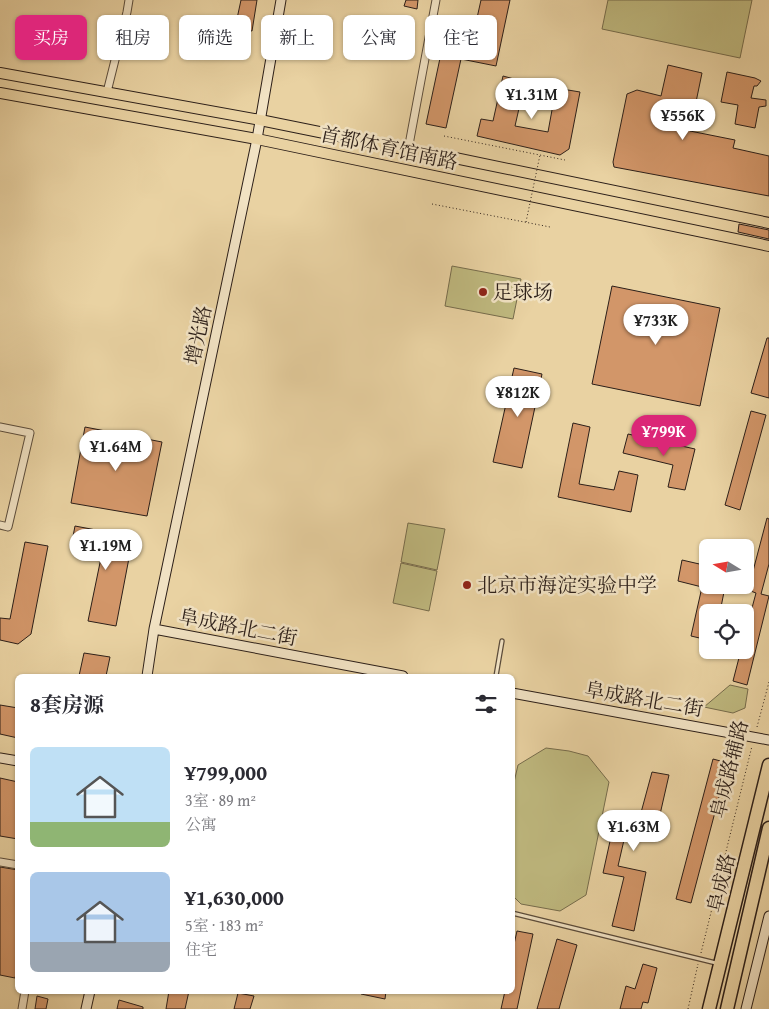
<!DOCTYPE html>
<html lang="zh">
<head>
<meta charset="utf-8">
<style>
	:root { --surface:#fff; --page:#f7f7f7; --text:#2b2b33; --muted:#7c7c81; --accent:#db2777 }
	body { margin:0; font-family:"Gentium Book Plus","Noto Serif SC",serif; background:var(--page); color:var(--text); height:100vh; display:flex; flex-direction:column; font-size:19px; white-space:nowrap }
	* { box-sizing:border-box; margin:0 }
	p { font-size:16px; color:var(--muted) }
	.icon { flex:none; width:28px; height:28px; fill:none; stroke:currentColor; stroke-width:2; stroke-linecap:round; stroke-linejoin:round }
	.map { position:relative; flex:1; overflow:hidden }
	.drawer { position:absolute; left:15px; top:674px; width:500px; height:320px; display:flex; flex-direction:column; background:var(--surface); border-radius:8px; box-shadow:0 1px 4px #0004 }
	.drawer>* { flex:none }
	.hud { position:absolute; left:15px; top:15px; width:500px; height:45px; display:flex; gap:10px }
	.needle { width:32px; rotate:281deg }
	.fabs { position:absolute; left:699px; top:539px; display:grid; gap:10px }
	.fabs a { display:grid; place-items:center; width:55px; height:55px; border-radius:8px; background:var(--surface); box-shadow:0 1px 4px #0004; font-size:25px }
	.price { position:absolute; translate:-50% -42px; padding:0 11px; border-radius:18px; background:#fff; color:#222; font-size:16px; line-height:32px; filter:drop-shadow(0 1px 2px #0008) }
	.price::after { content:''; position:absolute; left:50%; top:30px; width:15px; height:11px; margin-left:-8px; background:inherit; clip-path:polygon(0 0,100% 0,50% 100%) }
	.price.selected { background:var(--accent); color:#fff }
	ul { padding:0; list-style:none }
	li { display:flex; align-items:center; gap:15px; height:125px; padding:0 15px }
	li span { display:grid; place-items:center; flex:none; width:140px; height:100px; border-radius:8px; color:#555 }
	li>.icon { margin-inline-start:auto }
	span .icon { width:60px; height:60px; fill:#fffc; stroke-width:1 }
	li b { font-size:21px }
	h2 { display:flex; justify-content:space-between; align-items:center; height:60px; padding:0 15px; font-size:21px }
	.pill { padding:0 18px; border-radius:8px; background:var(--surface); box-shadow:0 1px 4px #0004; font-size:18px; line-height:45px }
	.pill.selected { background:var(--accent); color:#fff }
	.map>svg:first-child { display:block }
</style>
</head>
<body>
<div class="map">
<svg width="769" height="1009" viewBox="0 0 769 1009">
	<rect width="100%" height="100%" fill="#e9d2a2"/>
	<filter id="stains"><feTurbulence type="fractalNoise" baseFrequency=".004" numOctaves="4"/><feColorMatrix values="0 0 0 0 .2 0 0 0 0 .09 0 0 0 0 .02 0 0 0 .5 -.17"/></filter>
	<radialGradient id="worn" r=".72"><stop offset=".6" stop-color="#630" stop-opacity="0"/><stop offset="1" stop-color="#630" stop-opacity=".3"/></radialGradient>
	<path fill="#bfb97f" stroke="#766c4c" d="M608,0H752L740,58L602,29Z
		M452,266L521,279L513,319L445,306Z
		M408,523L445,529L437,570L401,562Z
		M401,563L437,571L429,611L393,603Z
		M730,685L748,689L745,708L733,713L704,707Z
		M546,748L569,751L588,756L609,782L586,895L560,911L521,904L513,896L512,791L518,765Z"/>
	<path fill="#d29669" stroke="#2c1f19" d="M241,0H257L252,31L235,28Z
		M406,0H418L417,9L404,6Z
		M481,0H510L496,66L461,59L446,128L426,124L446,30L473,36Z
		M668,65L702,73L690,131L735,140L733,148L769,156V196L614,167L613,162L627,94L637,90L661,96Z
		M727,72L755,78L761,81L757,86H754L751,98L766,100V106L759,107L755,128L735,124L738,105L721,102Z
		M503,76L525,82L515,126L548,132L556,88L580,92L569,149L560,155L477,136L481,119L493,121Z
		M739,224L769,230V239L738,232Z
		M612,286L720,308L700,406L592,384Z
		M767,338H769V398L751,393Z
		M514,368L542,374L522,468L493,462Z
		M751,411L766,415L740,510L725,505Z
		M573,423L590,427L579,484L614,490L619,471L638,475L631,512L558,497Z
		M85,427L162,442L147,516L71,503Z
		M628,434L695,449L685,490L668,487L673,465L623,453Z
		M767,518L769,519V564L761,594L769,596L747,685L733,681L741,650H745V634L756,593L748,590Z
		M75,526L133,537L116,626L88,621L102,553L71,547Z
		M25,542L48,546L31,634L18,644L0,640V618L10,619Z
		M682,560L708,566V585H712L711,589L724,592L720,612H708V640L691,636L702,587L678,581Z
		M84,653L110,657L106,676H79Z
		M0,705L18,708V738L0,734Z
		M713,759L728,763L691,903L676,899Z
		M652,772L669,775L656,832L627,827L618,866L646,872L634,931L612,926L624,877L603,873L616,814L639,820Z
		M0,778L18,782V839L0,836Z
		M0,867L18,870V965L15,978L0,975Z
		M517,931L533,934L517,1009H501L505,991H512V953Z
		M557,939L577,945L559,1009H537Z
		M643,964L657,968L648,1003L643,1002L641,1009H620L626,986L635,989Z
		M169,991H189L185,1009H166Z
		M361,991H386L385,999L361,994Z
		M238,993L254,996L250,1009H234Z
		M37,996L48,999L46,1009H35Z
		M119,1000L143,1007V1009H117Z"/>
	<g fill="none" stroke-linecap="round" stroke-linejoin="round">
		<defs>
			<path id="lane" d="M496,676L502,641
				M512,913L716,963"/>
			<path id="street" d="M107,92L127,12L129,0
				M408,150L436,0
				M0,427L30,433L8,527L0,525
				M0,862L18,865
				M22,1009L25,991"/>
			<path id="secondary" d="M154,629L403,676
				M147,676L154,629L257,139L281,0
				M512,693L769,740
				M0,758L18,761
				M86,1009L90,991
				M746,1009L769,916"/>
			<path id="primary" d="M0,73L260,120L408,150L455,158L769,223
				M0,93L257,139L769,246"/>
			<path id="highway" d="M709,1009L769,765
				M727,1009L769,828"/>
		</defs>
		<use href="#lane" stroke="#5b4c3b" stroke-width="5.5"/>
		<use href="#street" stroke="#5b4c3b" stroke-width="9"/>
		<use href="#secondary" stroke="#2c1f19" stroke-width="11"/>
		<use href="#primary" stroke="#2c1f19" stroke-width="12"/>
		<use href="#highway" stroke="#2c1f19" stroke-width="15"/>
		<path stroke="#2c1f19" stroke-width="1" stroke-dasharray="1 2.5" stroke-linecap="butt" d="M444,136L565,160
			M432,204L550,227
			M757,727L769,682
			M701,953L752,746
			M688,1009L698,964"/>
		<use href="#lane" stroke="#f1e2c3" stroke-width="3"/>
		<use href="#street" stroke="#f1e2c3" stroke-width="7"/>
		<use href="#secondary" stroke="#f1e2c3" stroke-width="9"/>
		<use href="#primary" stroke="#e9d2a2" stroke-width="10"/>
		<use href="#highway" stroke="#e9d2a2" stroke-width="12"/>
		<path stroke="#2c1f19" stroke-width="1" stroke-dasharray="1 2.5" stroke-linecap="butt" d="M526,222L540,155"/>
	</g>
	<g fill="#8f2418" stroke="#f1e2c3" stroke-width="2">
		<circle cx="483" cy="292" r="5"/>
		<circle cx="467" cy="585" r="5"/>
	</g>
	<g text-anchor="middle" stroke-width="5" stroke-linejoin="round" paint-order="stroke">
		<g font-size="20" fill="#2c1f19" stroke="#f1e2c3">
			<text transform="translate(389 148) rotate(12)" y="7">首都体育馆南路</text>
			<text transform="translate(198 335) rotate(-78)" y="7">增光路</text>
			<text transform="translate(238 627) rotate(11)" y="7">阜成路北二街</text>
			<text transform="translate(644 699) rotate(10)" y="7">阜成路北二街</text>
			<text transform="translate(729 769) rotate(-76)" y="7">阜成路辅路</text>
			<text transform="translate(721 883) rotate(-76)" y="7">阜成路</text>
		</g>
		<g font-size="20" fill="#2c1f19" stroke="#f1e2c3" text-anchor="start">
			<text x="493" y="299">足球场</text>
			<text x="477" y="592">北京市海淀实验中学</text>
		</g>
	</g>
	<rect width="100%" height="100%" filter="url(#stains)"/>
	<rect width="100%" height="100%" fill="url(#worn)"/>
</svg>
<div class="fabs">
<a><svg class="needle" viewBox="-14 -14 28 28"><path d="M0-13l5 13h-10z" fill="#e53935"/><path d="M0 13l5-13h-10z" fill="#7c7c81"/></svg></a>
<a><svg class="icon" aria-label="locate" viewBox="0 0 24 24"><circle cx="12" cy="12" r="6"/><path d="M12 2v4M12 18v4M2 12h4M18 12h4"/></svg></a>
</div>
<b class="price" style="left:532px;top:120px">¥1.31M</b>
<b class="price" style="left:683px;top:141px">¥556K</b>
<b class="price" style="left:656px;top:346px">¥733K</b>
<b class="price" style="left:518px;top:418px">¥812K</b>
<b class="price selected" style="left:664px;top:457px">¥799K</b>
<b class="price" style="left:116px;top:472px">¥1.64M</b>
<b class="price" style="left:106px;top:571px">¥1.19M</b>
<b class="price" style="left:634px;top:852px">¥1.63M</b>
<div class="hud">
<a class="pill selected">买房</a>
<a class="pill">租房</a>
<a class="pill">筛选</a>
<a class="pill">新上</a>
<a class="pill">公寓</a>
<a class="pill">住宅</a>
</div>
<section class="drawer">
<h2>8套房源<svg class="icon" aria-label="filters" viewBox="0 0 24 24"><path d="M4 7h16M4 17h16"/><circle cx="9" cy="7" r="2"/><circle cx="15" cy="17" r="2"/></svg></h2>
<ul>
<li><span style="background:linear-gradient(#bfe0f5 75%,#8fb573 0)"><svg class="icon" aria-label="home" viewBox="0 0 24 24"><path d="M3 11l9-7 9 7M6 9v11h12V9"/></svg></span><div><b>¥799,000</b><p>3室 · 89 m²</p><p>公寓</p></div></li>
<li><span style="background:linear-gradient(#a9c7e8 70%,#9aa5b1 0)"><svg class="icon" aria-label="home" viewBox="0 0 24 24"><path d="M3 11l9-7 9 7M6 9v11h12V9"/></svg></span><div><b>¥1,630,000</b><p>5室 · 183 m²</p><p>住宅</p></div></li>
</ul>
</section>
</div>
</body>
</html>
